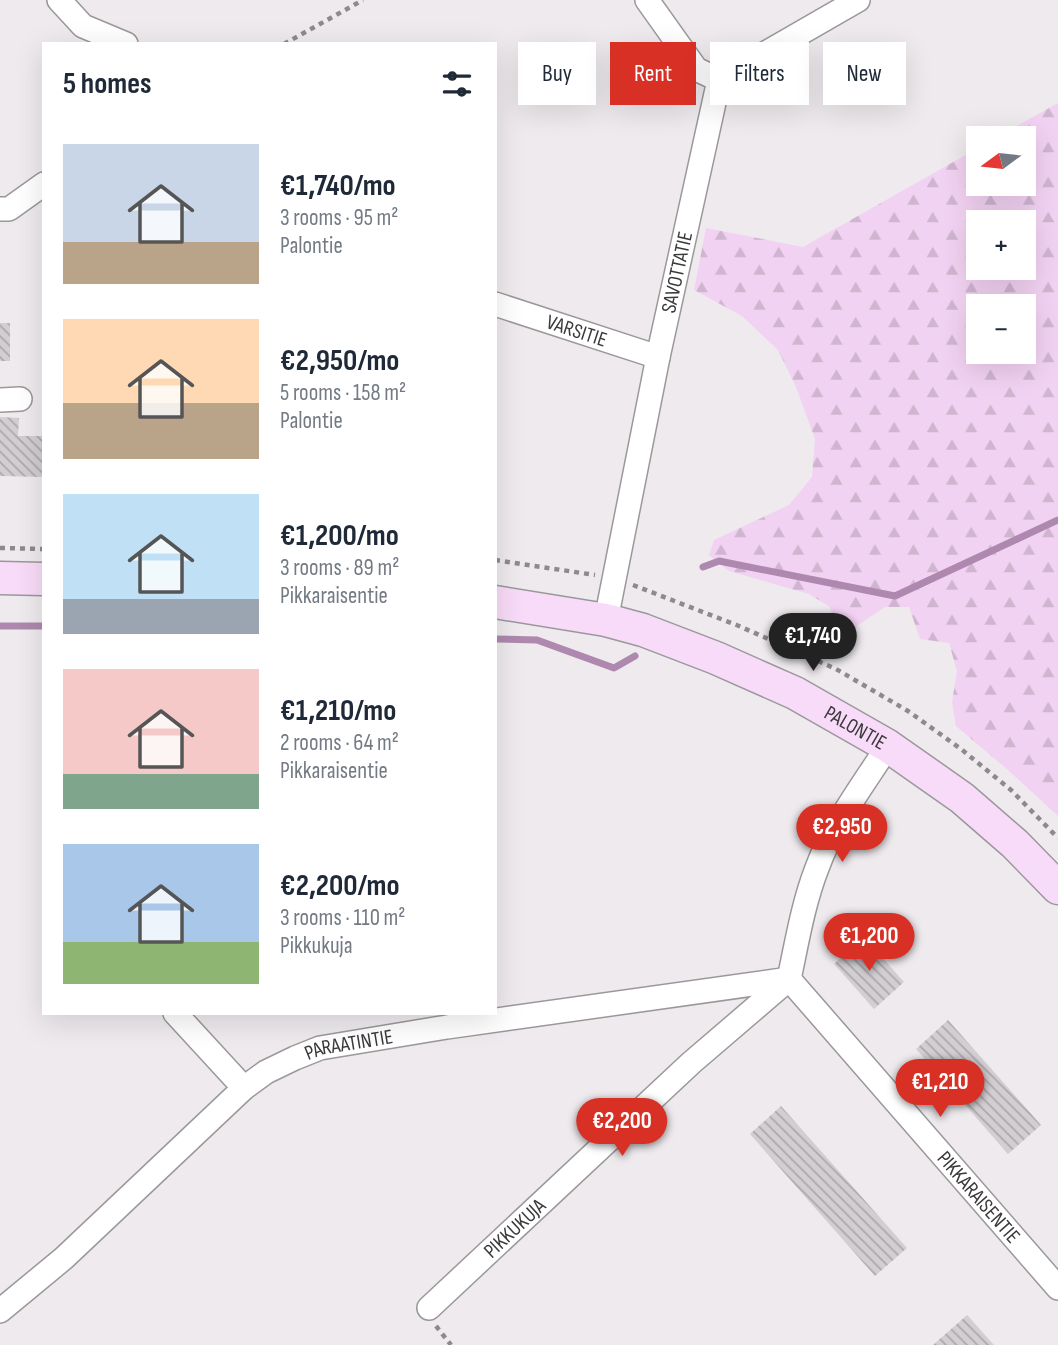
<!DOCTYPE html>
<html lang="en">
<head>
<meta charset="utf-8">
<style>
	:root { --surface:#fff; --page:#f2f2f3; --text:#1f2937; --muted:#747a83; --accent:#d93025 }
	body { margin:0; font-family:"Sofia Sans Condensed",sans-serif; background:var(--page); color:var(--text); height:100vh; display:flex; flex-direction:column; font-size:26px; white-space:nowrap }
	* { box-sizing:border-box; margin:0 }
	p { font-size:23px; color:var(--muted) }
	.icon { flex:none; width:38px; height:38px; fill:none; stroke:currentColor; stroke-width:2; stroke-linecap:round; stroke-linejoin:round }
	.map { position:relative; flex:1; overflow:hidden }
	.drawer { position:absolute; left:42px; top:42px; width:455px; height:973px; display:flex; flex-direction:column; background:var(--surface); border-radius:0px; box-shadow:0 7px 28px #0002 }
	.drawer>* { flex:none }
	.top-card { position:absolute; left:518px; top:42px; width:434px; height:63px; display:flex; gap:14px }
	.needle { width:46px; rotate:255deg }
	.tools { position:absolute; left:966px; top:126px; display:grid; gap:14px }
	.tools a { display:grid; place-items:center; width:70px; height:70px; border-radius:0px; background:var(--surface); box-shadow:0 7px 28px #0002; font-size:35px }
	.price { position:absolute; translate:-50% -60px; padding:0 16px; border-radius:24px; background:var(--accent); color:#fff; font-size:23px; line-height:46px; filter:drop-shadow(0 2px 4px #0008) }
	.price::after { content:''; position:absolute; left:50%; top:42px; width:21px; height:16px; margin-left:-10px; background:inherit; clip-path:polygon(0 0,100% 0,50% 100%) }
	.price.active { background:#222; color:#fff }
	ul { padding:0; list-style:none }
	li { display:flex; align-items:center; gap:21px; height:175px; padding:0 21px }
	li span { display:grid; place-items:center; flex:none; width:196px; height:140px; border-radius:0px; color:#555 }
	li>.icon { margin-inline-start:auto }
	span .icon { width:84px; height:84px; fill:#fffc; stroke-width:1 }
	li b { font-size:30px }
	h2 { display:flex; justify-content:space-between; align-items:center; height:84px; padding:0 21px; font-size:30px }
	.pill { padding:0 24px; border-radius:0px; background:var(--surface); box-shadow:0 7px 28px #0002; font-size:24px; line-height:63px }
	.pill.active { background:var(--accent); color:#fff }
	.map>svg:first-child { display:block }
</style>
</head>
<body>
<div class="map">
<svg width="1058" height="1345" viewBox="0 0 1058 1345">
	<defs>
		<pattern id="forest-firs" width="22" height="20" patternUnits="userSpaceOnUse" patternTransform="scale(1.75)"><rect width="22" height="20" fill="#f2d2f2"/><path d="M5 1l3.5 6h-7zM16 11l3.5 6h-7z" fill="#d0b5d0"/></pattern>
		<pattern id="building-back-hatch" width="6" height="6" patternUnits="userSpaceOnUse" patternTransform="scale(1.75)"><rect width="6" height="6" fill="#d2ced2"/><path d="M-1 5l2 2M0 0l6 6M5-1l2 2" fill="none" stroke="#aca8ac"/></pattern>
	</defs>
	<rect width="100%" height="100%" fill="#eeeaee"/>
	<path fill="url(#forest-firs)" fill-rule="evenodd" d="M1058,103V816L1008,770L956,726L952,702L957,671L949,643L920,639L909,607H885L848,632L836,630L830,607L809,594L729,571L709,555L714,540L789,505L812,477L815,439L796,387L778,350L742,316L694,290L706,228L803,247L978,148V184H1024V138H995ZM978,222H1024V268H978ZM978,306H1024V352H978Z"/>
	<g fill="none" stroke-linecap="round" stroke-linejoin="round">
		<path stroke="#ae88ae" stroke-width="7" d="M703,567L719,561L895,596L1058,520
			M0,626H44
			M495,639L537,640L614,668L635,656"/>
	</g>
	<path fill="url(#building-back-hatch)" d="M0,323H10V361H0Z
		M0,417L19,418L18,436H44V477L0,476Z
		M864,937L904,982L874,1009L834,964Z
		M948,1020L1041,1125L1008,1154L916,1049Z
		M781,1106L907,1248L875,1276L750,1134Z
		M967,1315L994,1345H933Z"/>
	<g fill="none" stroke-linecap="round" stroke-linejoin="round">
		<defs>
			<g id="street">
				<path d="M59,0L83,26L126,44"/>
				<path d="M647,0L696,69L719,80"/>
				<path d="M0,209H9L44,184"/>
				<path id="s1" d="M495,304L658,357"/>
				<path d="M0,400L20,399"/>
				<path id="s2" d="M606,620L658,357L719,80L858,0"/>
				<path id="s3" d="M789,979L1058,1288"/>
				<path d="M789,979C797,942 803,904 817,868C833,824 863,785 888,746"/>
				<path d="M175,1013L244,1088"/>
				<path id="s4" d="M429,1308L691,1063L789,979"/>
				<path id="s5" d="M0,1311L64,1258L244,1088L266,1072L295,1058L320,1048L447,1027L789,979"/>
			</g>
			<g id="secondary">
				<path d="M0,578L44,579"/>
				<path id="s6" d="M495,602L606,620L643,630L716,658L795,693L888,746L962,798L1015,844L1058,888"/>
			</g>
		</defs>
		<use href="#street" stroke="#9b989b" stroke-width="26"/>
		<use href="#secondary" stroke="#9b989b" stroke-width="35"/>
		<path stroke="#8d8a8d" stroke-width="4.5" stroke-dasharray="5 5" stroke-linecap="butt" d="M284,44L363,0
			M0,548L44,549
			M495,560L595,575
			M633,585L739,626L836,669L908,711L961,749L1011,790L1058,838
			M436,1326L451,1345"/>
		<use href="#street" stroke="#fff" stroke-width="23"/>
		<use href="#secondary" stroke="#f8dbf8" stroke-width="32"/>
	</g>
	<g text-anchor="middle" stroke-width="5" stroke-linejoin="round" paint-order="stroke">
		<g font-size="21" fill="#3b393b" stroke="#fbf7fb">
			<text dy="7" stroke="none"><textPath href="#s2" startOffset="355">SAVOTTATIE</textPath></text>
			<text dy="7" stroke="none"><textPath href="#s1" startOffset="86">VARSITIE</textPath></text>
			<text dy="7" stroke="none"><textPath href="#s6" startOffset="385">PALONTIE</textPath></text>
			<text dy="7" stroke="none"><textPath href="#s5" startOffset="446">PARAATINTIE</textPath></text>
			<text dy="7" stroke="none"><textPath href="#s3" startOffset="289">PIKKARAISENTIE</textPath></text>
			<text dy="7" stroke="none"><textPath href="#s4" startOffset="117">PIKKUKUJA</textPath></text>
		</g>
	</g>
</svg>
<div class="tools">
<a><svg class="needle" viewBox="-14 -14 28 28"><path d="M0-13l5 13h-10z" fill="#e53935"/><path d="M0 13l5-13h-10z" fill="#747a83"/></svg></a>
<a>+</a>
<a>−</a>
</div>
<b class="price active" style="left:813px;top:673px">€1,740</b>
<b class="price" style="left:842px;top:864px">€2,950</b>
<b class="price" style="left:869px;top:973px">€1,200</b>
<b class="price" style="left:940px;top:1119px">€1,210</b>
<b class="price" style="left:622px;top:1158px">€2,200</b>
<div class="top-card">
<a class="pill">Buy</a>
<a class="pill active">Rent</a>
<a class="pill">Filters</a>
<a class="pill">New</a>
</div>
<section class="drawer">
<h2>5 homes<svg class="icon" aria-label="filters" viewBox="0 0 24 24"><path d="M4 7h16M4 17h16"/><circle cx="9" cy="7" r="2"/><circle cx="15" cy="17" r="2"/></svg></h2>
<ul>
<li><span style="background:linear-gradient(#c9d6e8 70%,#b9a48a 0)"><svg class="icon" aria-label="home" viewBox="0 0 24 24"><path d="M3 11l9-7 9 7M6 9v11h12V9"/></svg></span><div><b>€1,740/mo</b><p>3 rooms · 95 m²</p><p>Palontie</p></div></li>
<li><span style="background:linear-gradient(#ffd9b3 60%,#b9a48a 0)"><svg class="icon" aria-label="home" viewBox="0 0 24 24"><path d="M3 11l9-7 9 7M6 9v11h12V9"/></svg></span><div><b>€2,950/mo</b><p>5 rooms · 158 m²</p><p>Palontie</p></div></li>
<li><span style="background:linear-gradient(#bfe0f5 75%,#9aa5b1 0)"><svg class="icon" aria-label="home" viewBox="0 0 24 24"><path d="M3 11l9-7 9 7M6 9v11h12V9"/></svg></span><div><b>€1,200/mo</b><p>3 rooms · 89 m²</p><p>Pikkaraisentie</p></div></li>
<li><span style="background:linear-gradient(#f6c9c9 75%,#7fa58c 0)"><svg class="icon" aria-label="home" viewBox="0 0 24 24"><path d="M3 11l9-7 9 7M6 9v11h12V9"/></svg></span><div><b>€1,210/mo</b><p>2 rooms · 64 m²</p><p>Pikkaraisentie</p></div></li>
<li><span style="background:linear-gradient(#a9c7e8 70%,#8fb573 0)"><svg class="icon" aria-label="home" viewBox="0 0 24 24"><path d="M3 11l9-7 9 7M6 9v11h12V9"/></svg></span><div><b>€2,200/mo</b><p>3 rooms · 110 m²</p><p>Pikkukuja</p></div></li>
</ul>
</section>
</div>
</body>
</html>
